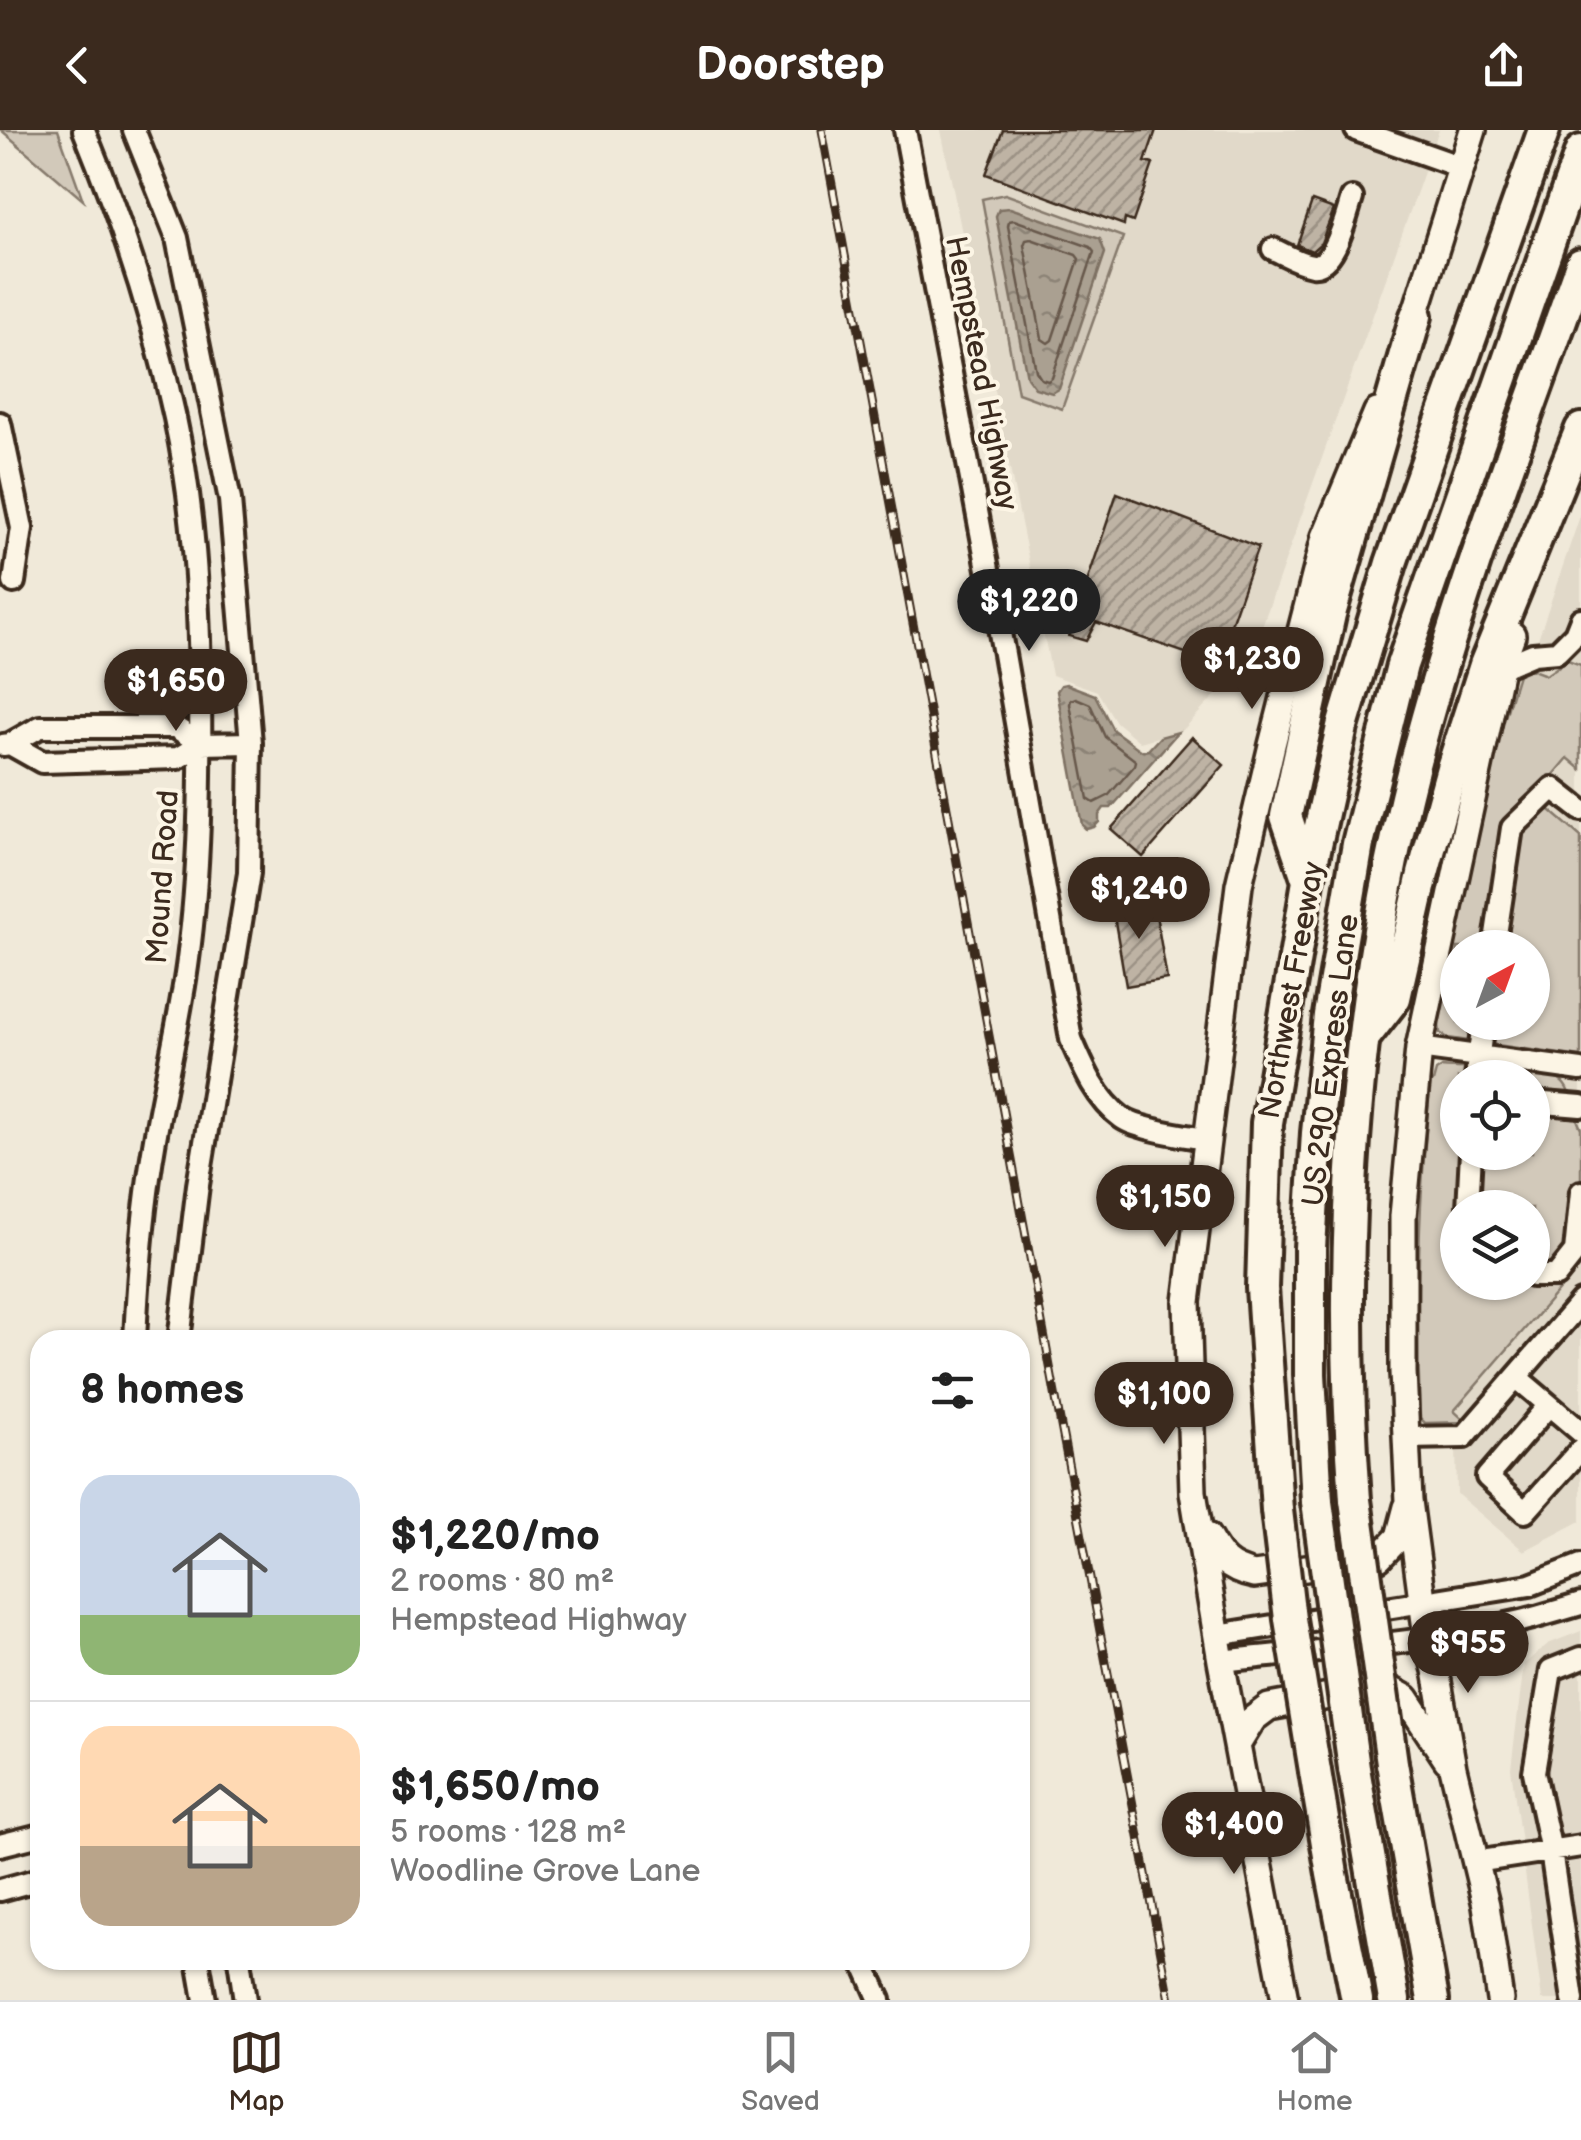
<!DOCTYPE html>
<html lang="en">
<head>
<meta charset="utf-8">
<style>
	:root { --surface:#fff; --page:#f2f2f2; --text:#222; --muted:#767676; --line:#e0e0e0; --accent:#3b2a1e }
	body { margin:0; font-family:"Balsamiq Sans",sans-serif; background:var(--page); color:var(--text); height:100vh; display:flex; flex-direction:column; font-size:38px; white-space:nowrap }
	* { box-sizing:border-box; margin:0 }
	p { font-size:32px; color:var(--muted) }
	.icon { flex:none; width:55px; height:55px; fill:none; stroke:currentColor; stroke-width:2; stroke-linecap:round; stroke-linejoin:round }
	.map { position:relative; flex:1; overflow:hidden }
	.drawer { position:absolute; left:30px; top:1200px; width:1000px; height:640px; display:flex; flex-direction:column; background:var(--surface); border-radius:30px; box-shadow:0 2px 8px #0004 }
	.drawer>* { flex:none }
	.needle { width:65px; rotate:41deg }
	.fabs { position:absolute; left:1440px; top:800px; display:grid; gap:20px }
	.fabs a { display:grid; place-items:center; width:110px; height:110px; border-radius:50%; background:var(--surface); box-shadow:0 2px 8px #0004; font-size:50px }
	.price { position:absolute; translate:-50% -85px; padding:0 22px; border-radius:35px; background:var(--accent); color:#fff; font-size:32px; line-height:65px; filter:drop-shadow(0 2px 5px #0008) }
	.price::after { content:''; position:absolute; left:50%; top:60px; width:30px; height:22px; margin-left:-15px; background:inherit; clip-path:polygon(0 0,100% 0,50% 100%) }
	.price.current { background:#222; color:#fff }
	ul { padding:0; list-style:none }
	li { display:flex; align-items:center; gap:30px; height:250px; padding:0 50px }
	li+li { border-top:2px solid var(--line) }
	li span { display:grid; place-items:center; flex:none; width:280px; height:200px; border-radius:30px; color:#555 }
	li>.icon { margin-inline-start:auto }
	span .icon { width:120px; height:120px; fill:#fffc; stroke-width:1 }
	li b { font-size:42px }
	h2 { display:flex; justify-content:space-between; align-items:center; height:120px; padding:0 50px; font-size:42px }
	header { display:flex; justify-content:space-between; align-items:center; height:130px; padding:0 50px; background:var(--accent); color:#fff; font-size:45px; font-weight:700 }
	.tab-bar { display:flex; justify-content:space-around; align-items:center; height:140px; border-top:2px solid var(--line); background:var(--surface); font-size:28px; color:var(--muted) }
	.tab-bar a { display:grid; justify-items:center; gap:5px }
	.tab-bar .current { color:var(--accent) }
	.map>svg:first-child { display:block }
</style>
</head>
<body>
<header><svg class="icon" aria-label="back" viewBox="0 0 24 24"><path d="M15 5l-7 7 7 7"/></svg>Doorstep<svg class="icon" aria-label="share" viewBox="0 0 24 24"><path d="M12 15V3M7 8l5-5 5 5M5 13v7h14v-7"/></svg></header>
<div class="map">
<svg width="1581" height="1870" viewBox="0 0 1581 1870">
	<defs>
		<pattern id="water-ripples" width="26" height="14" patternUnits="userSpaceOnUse" patternTransform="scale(2.5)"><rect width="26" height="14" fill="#aaa091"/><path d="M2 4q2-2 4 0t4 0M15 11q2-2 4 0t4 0" fill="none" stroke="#8c8376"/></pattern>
		<pattern id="building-hatch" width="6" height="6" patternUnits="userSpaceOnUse" patternTransform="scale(2.5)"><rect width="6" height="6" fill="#beb3a4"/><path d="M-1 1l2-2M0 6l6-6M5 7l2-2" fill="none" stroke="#9c9285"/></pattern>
	</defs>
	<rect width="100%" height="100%" fill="#f0e9d9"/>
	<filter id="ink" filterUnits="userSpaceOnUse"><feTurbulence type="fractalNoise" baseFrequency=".01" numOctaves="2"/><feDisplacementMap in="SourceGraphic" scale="20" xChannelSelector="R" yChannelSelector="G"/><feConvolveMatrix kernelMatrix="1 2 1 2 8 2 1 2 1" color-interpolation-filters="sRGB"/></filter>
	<g filter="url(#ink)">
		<path fill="#e1d9c9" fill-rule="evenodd" d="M941,0H1439L1251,527L1183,600L1140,612L1116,592L1097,561L1052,545Z
			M1581,383V535L1567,530L1546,545L1528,538Z
			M1581,614V1391L1524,1421L1457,1364L1449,958L1459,893L1532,892V818L1491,717ZM1458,948H1532V1022H1458ZM1458,1078H1532V1152H1458Z
			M1581,1501V1870H1542L1511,1638L1524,1534L1548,1514Z"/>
		<path fill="#d2c9ba" stroke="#867a6c" stroke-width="2.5" fill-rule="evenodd" d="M1,0H58L83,70Z
			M1005,64L1123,107L1062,279L1018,263L982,69Z
			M1568,530L1581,535V639L1568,628L1535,667L1581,707V927L1448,908L1440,903L1438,888L1482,663L1519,541L1528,538L1546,545ZM1458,818H1532V892H1458Z
			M1442,937C1467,940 1549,935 1564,954C1574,966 1573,985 1581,998V1134L1454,1281L1466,1292L1425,1293L1420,1288C1416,1175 1418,1064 1431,952H1433L1436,941ZM1458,948H1532V1022H1458ZM1458,1078H1532V1152H1458Z"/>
		<path fill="url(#water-ripples)" stroke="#7e7163" stroke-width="2.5" d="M1010,78L1100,109L1105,123L1059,259L1052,263L1035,258L1027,247L996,86L999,79Z
			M1066,554L1095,565L1113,600L1142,621L1148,620L1160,607L1178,602L1111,678H1104L1099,685V692L1094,697L1086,699L1082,695L1057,561L1061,555Z"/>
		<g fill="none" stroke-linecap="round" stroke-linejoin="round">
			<path stroke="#67594c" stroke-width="2.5" d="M1014,90L1090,117L1094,122L1052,248L1048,251L1041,249L1036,241L1008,96L1009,91Z
				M1031,109L1076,125L1079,129L1052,210L1048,213L1042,209L1024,115L1026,110Z
				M1076,568L1090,574L1105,607L1136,631L1135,635L1108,666L1094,673L1088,669L1070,574L1071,570Z"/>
		</g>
		<path fill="url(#building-hatch)" stroke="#3b2a1e" stroke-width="2.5" d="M1003,0H1156L1145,32L1153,34L1133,92L1125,89L1124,95L986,44Z
			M1312,71L1334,79L1321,113L1312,121L1297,115Z
			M1117,363L1258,417L1217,534L1096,492L1086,511L1069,506Z
			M1192,607L1224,635L1143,727L1111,699Z
			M1153,767L1167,849L1126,856L1112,774Z"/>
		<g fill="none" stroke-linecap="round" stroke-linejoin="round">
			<defs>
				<path id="minor" d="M84,0C122,93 154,190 175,288C194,376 199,468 200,558C201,648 200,740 188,829C180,892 164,953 154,1015C143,1079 138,1145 135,1210
					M134,0L177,108L230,370L251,613L249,743L198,1055L179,1210
					M905,0L1004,524L1071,909C1083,937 1096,969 1122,988C1137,999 1186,1006 1206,1009
					M1356,0L1461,37
					M1273,119C1284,124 1299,133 1312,135C1335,138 1346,86 1352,68
					M0,293L22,398L14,452
					M1500,538L1533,524L1557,522L1575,504L1581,489
					M10,614L42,632L178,628L201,614L251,613
					M3,615L10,614L40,597H175L201,614
					M1494,818L1512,698L1553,658L1581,680
					M1419,918L1581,940
					M1476,948L1483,892
					M1532,972L1581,976
					M1468,1078L1471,1022
					M1532,1146H1556L1575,1122L1581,1062
					M1516,1247L1581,1302
					M1549,1275L1487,1347L1525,1382L1581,1319
					M1405,1308L1464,1307L1581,1172
					M1217,1505L1530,1455L1581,1435
					M1221,1531C1321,1520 1423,1514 1521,1491C1541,1486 1561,1480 1581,1474
					M0,1715L40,1705
					M1475,1732L1581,1716
					M0,1760L40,1749
					M198,1830L205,1870
					M239,1830L245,1870
					M862,1830L880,1870
					M1573,1870L1551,1721L1534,1642L1551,1540L1581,1528"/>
				<path id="major" d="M1409,204L1473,0
					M1207,1406C1220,1429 1227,1439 1254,1445L1379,1428L1399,1407L1407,1377
					M1237,1615L1253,1589L1269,1577L1384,1556L1406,1568L1447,1630
					M1285,1870L1221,1531L1193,1362L1187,1172L1239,755L1272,615L1325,407L1377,282
					M1500,1870L1486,1775L1453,1638L1436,1540L1427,1507L1409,1371L1403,1242V1086L1419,918L1500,538L1512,505"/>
				<path id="highway" d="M1307,748L1286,686L1330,484L1416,186
					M1366,905L1395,868L1423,744L1452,638L1485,535L1581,299
					M1355,1370C1337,1124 1353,874 1414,635C1458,464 1522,300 1581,134
					M1317,1372L1310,1244V1118L1317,1003L1329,885L1358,714L1402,535L1581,21
					M1277,1380L1262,1158L1267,993L1308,751L1342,597L1391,433L1544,0
					M1392,1633L1433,1870
					M1354,1638L1394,1870
					M1315,1641L1332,1744L1357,1870"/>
			</defs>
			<use href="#minor" stroke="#3b2a1e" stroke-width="28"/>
			<use href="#major" stroke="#3b2a1e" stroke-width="32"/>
			<use href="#highway" stroke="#3b2a1e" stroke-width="38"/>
			<use href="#minor" stroke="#fcf5e5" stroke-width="20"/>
			<use href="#major" stroke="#fcf5e5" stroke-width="25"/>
			<use href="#highway" stroke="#fcf5e5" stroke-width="30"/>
			<defs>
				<path id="rail" d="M822,0L1061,1296L1170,1870"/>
			</defs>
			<use href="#rail" stroke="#3b2a1e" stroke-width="9"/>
			<use href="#rail" stroke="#fcf5e5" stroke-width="5" stroke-dasharray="15" stroke-linecap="butt"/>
			<defs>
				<path id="highway-bridge" d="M1355,1370L1392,1633
					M1317,1372L1354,1638
					M1277,1380L1290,1489L1315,1641"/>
			</defs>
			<use href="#highway-bridge" stroke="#3b2a1e" stroke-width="38" stroke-linecap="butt"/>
			<use href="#highway-bridge" stroke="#fcf5e5" stroke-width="30"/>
		</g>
	</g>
	<g text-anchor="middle" stroke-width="8" stroke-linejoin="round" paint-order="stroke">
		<g font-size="30" fill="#3b2a1e" stroke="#fcf5e5">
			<text transform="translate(982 243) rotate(79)" y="10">Hempstead Highway</text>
			<text transform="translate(162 747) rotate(-86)" y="10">Mound Road</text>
			<text transform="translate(1291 860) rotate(-80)" y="10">Northwest Freeway</text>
			<text transform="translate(1330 930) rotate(-83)" y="10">US 290 Express Lane</text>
		</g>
	</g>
</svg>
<div class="fabs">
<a><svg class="needle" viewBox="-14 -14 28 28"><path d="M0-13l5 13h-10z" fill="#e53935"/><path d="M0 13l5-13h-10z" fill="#767676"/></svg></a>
<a><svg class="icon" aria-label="locate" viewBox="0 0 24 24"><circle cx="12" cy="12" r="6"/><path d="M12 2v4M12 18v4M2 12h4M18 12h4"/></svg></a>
<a><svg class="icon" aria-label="layers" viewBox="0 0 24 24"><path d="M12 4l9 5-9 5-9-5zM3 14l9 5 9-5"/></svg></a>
</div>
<b class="price current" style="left:1029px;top:524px">$1,220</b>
<b class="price" style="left:1252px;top:582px">$1,230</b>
<b class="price" style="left:176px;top:604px">$1,650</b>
<b class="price" style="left:1139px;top:812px">$1,240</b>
<b class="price" style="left:1165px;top:1120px">$1,150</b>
<b class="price" style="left:1164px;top:1317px">$1,100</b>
<b class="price" style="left:1468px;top:1566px">$955</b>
<b class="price" style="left:1234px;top:1747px">$1,400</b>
<section class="drawer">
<h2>8 homes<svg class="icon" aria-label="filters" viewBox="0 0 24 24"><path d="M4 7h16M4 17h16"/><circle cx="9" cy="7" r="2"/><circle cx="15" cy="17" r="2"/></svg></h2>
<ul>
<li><span style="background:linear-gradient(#c9d6e8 70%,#8fb573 0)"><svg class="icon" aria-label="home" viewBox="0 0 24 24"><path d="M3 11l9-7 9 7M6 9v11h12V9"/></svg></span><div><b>$1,220/mo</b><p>2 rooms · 80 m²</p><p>Hempstead Highway</p></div></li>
<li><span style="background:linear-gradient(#ffd9b3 60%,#b9a48a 0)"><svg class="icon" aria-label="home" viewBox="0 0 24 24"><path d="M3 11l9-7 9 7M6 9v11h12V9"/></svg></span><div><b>$1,650/mo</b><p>5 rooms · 128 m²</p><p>Woodline Grove Lane</p></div></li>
</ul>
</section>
</div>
<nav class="tab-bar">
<a class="current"><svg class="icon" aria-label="map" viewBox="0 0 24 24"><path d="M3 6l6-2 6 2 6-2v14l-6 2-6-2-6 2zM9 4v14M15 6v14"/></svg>Map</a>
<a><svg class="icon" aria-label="saved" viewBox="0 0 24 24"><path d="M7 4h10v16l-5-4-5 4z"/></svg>Saved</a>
<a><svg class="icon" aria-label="home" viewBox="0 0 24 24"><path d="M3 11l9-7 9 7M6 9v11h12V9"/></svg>Home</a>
</nav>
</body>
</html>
